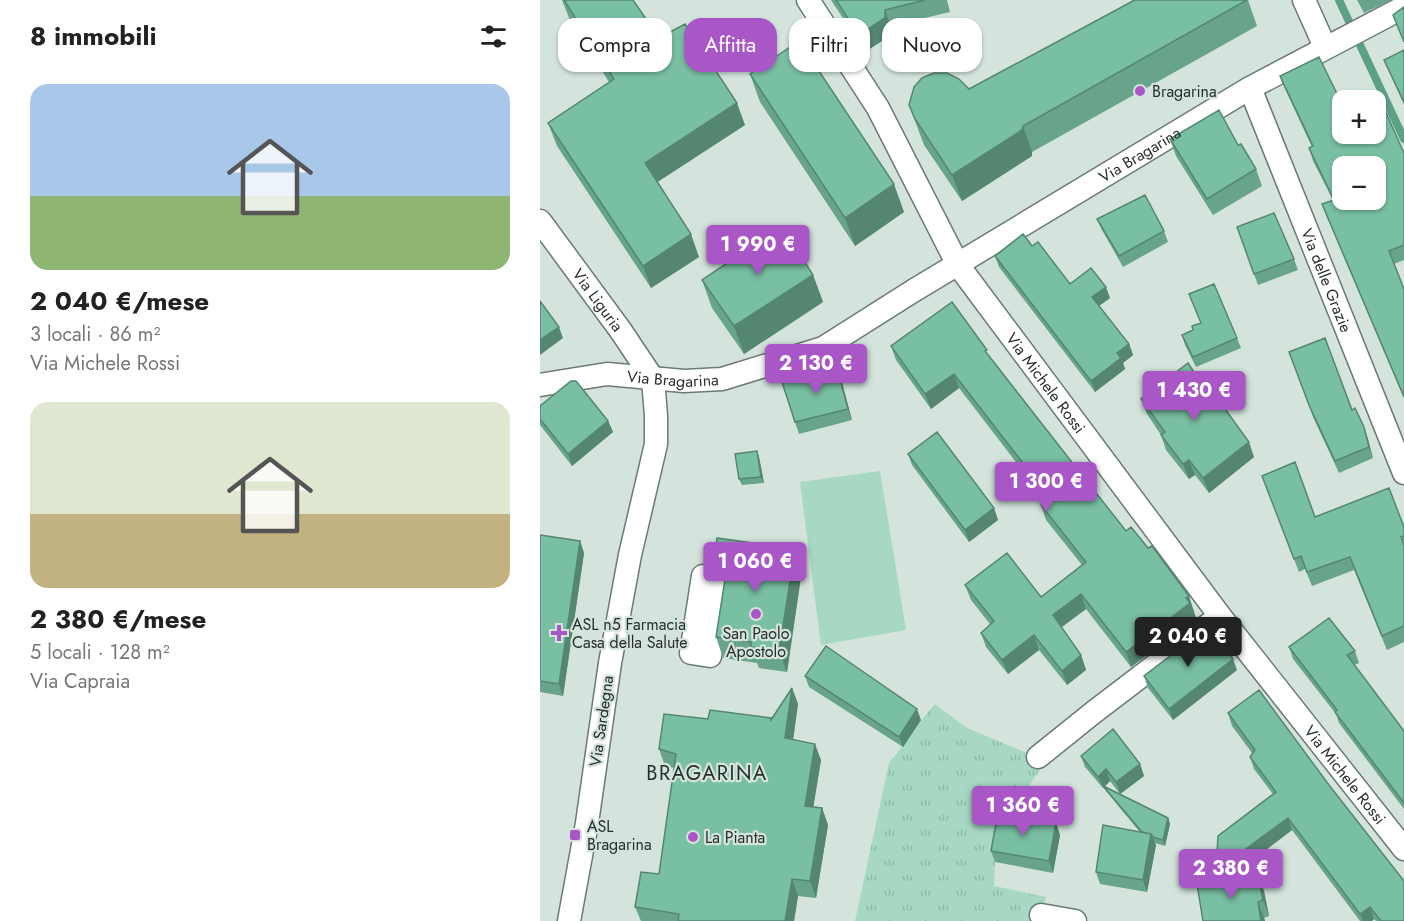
<!DOCTYPE html>
<html lang="it">
<head>
<meta charset="utf-8">
<style>
	:root { --surface:#fff; --page:#f2f2f2; --text:#222; --muted:#767676; --accent:#a957c7 }
	body { margin:0; font-family:Jost,sans-serif; background:var(--page); color:var(--text); height:100vh; display:flex; flex-direction:column; font-size:22px; white-space:nowrap }
	* { box-sizing:border-box; margin:0 }
	p { font-size:20px; color:var(--muted) }
	.icon { flex:none; width:33px; height:33px; fill:none; stroke:currentColor; stroke-width:2; stroke-linecap:round; stroke-linejoin:round }
	.map { position:relative; flex:1; overflow:hidden }
	.sheet { display:flex; flex-direction:column; background:var(--surface); width:540px }
	.sheet>* { flex:none }
	.guide { position:absolute; left:18px; top:18px; width:570px; height:54px; display:flex; gap:12px }
	.tools { position:absolute; left:792px; top:90px; display:grid; gap:12px }
	.tools a { display:grid; place-items:center; width:54px; height:54px; border-radius:12px; background:var(--surface); box-shadow:0 2px 4px #0004; font-size:30px }
	.price { position:absolute; translate:-50% -51px; padding:0 14px; border-radius:6px; background:var(--accent); color:#fff; font-size:20px; line-height:39px; filter:drop-shadow(0 2px 3px #0008) }
	.price::after { content:''; position:absolute; left:50%; top:36px; width:18px; height:14px; margin-left:-9px; background:inherit; clip-path:polygon(0 0,100% 0,50% 100%) }
	.price.active { background:#222; color:#fff }
	ul { padding:0; list-style:none }
	li { display:grid; align-content:center; gap:12px; height:318px; padding:0 30px }
	li span { display:grid; place-items:center; height:186px; border-radius:18px; color:#555 }
	li>.icon { margin-inline-start:auto }
	span .icon { width:108px; height:108px; fill:#fffc; stroke-width:1 }
	li b { font-size:26px }
	h2 { display:flex; justify-content:space-between; align-items:center; height:72px; padding:0 30px; font-size:26px }
	.pill { padding:0 21px; border-radius:18px; background:var(--surface); box-shadow:0 2px 4px #0004; font-size:21px; line-height:54px }
	.pill.active { background:var(--accent); color:#fff }
	main { display:flex; flex:1; min-height:0 }
	.map>svg:first-child { display:block }
</style>
</head>
<body>
<main>
<section class="sheet">
<h2>8 immobili<svg class="icon" aria-label="filters" viewBox="0 0 24 24"><path d="M4 7h16M4 17h16"/><circle cx="9" cy="7" r="2"/><circle cx="15" cy="17" r="2"/></svg></h2>
<ul>
<li><span style="background:linear-gradient(#a9c7e8 60%,#8fb573 0)"><svg class="icon" aria-label="home" viewBox="0 0 24 24"><path d="M3 11l9-7 9 7M6 9v11h12V9"/></svg></span><div><b>2 040 €/mese</b><p>3 locali · 86 m²</p><p>Via Michele Rossi</p></div></li>
<li><span style="background:linear-gradient(#dfe7d0 60%,#c2b280 0)"><svg class="icon" aria-label="home" viewBox="0 0 24 24"><path d="M3 11l9-7 9 7M6 9v11h12V9"/></svg></span><div><b>2 380 €/mese</b><p>5 locali · 128 m²</p><p>Via Capraia</p></div></li>
</ul>
</section>
<div class="map">
<svg width="864" height="921" viewBox="0 0 864 921">
	<defs>
		<pattern id="park-tufts" width="24" height="20" patternUnits="userSpaceOnUse" patternTransform="scale(1.5)"><rect width="24" height="20" fill="#a7d8c3"/><path d="M3 7l-1-3M5 7V3M7 7l1-3M15 17l-1-3M17 17v-4M19 17l1-3" fill="none" stroke="#90baa8"/></pattern>
	</defs>
	<rect width="100%" height="100%" fill="#d4e4dd"/>
	<path fill="#a7d8c3" d="M340,471L366,630L281,645L260,482Z"/>
	<path fill="url(#park-tufts)" d="M395,704L427,728L506,761L462,825L455,862L454,886L506,897L499,921H315L349,763C366,744 378,722 395,704Z"/>
	<g fill="none" stroke-linecap="round" stroke-linejoin="round">
		<path stroke="#5ca185" stroke-width="8" d="M799,0L864,139"/>
		<defs>
			<g id="street">
				<path id="s1" d="M268,0L338,108L418,265L680,616L864,849"/>
				<path d="M764,0L785,47"/>
				<path id="s2" d="M710,88L864,473"/>
				<path id="s3" d="M0,221L81,331L113,379L116,416V444L90,555L70,663L47,823L29,921"/>
				<path id="s4" d="M0,385L67,374L144,381L182,379L283,348L373,291L710,88L864,7"/>
				<path d="M163,576L182,579L170,656L151,653Z"/>
				<path d="M498,757L554,712L680,616"/>
				<path d="M501,915L535,921"/>
			</g>
		</defs>
		<use href="#street" stroke="#6b7a73" stroke-width="25"/>
		<use href="#street" stroke="#fff" stroke-width="22"/>
	</g>
	<path fill="#68a48b" d="M22,0H93L119,38L205,125L117,182L159,257L111,288L17,146L8,123L69,82L29,18Z
		M291,0H407L410,12L351,26V35L325,52Z
		M593,0H708L717,26L492,152V156L422,201L384,145L369,105L429,89L593,1Z
		M817,0H851L824,13Z
		M864,50V105L849,71L844,60Z
		M210,74L364,212L315,246L220,102Z
		M740,76L802,134L864,153V260L854,264L864,289V398L787,217L782,204L793,200L773,161L769,148L772,147L745,89Z
		M630,139L716,169L722,186L673,215L636,156Z
		M557,219L624,231L628,242L583,267L562,230Z
		M697,227L754,259L758,270L718,285Z
		M492,246L530,284L570,298L559,306L589,344L593,355L583,363L585,369L555,392L459,267L455,256Z
		M273,275L283,302L204,354L172,308L162,280Z
		M649,294L697,338L701,348L656,367L645,345L642,335L653,330L661,323Z
		M351,346L449,355L538,470L586,531L654,610L653,611L656,618L591,667L546,609L521,627L541,655L546,670L527,685L499,650L468,674L446,647L441,633L450,624L431,600L425,585L501,597L542,565L506,520L501,505L506,501L419,388L391,409L356,360Z
		M749,352L812,410L824,427L833,458L799,473L773,417Z
		M301,379L312,420L259,434L255,422Z
		M601,399L676,406L714,457L669,493L655,475L649,479L626,450L621,435L607,414Z
		M0,406L68,421L73,432L32,466L0,425Z
		M217,451L219,457L224,483L202,485L199,479Z
		M368,454L454,508L458,520L429,542L372,465Z
		M722,476L775,517L864,527V642L847,650L814,570L772,586L765,569L759,572Z
		M0,535L40,541L44,553L23,696L0,692Z
		M176,545L255,549L262,570L247,672L219,668L217,663L183,658L176,637L187,567L184,566Z
		M749,647L815,651L819,663L814,665L864,731V809L799,723L796,714L753,659Z
		M697,670L633,720L608,688L604,676Z
		M265,676L381,720L363,747L269,687Z
		M252,688L258,704L253,740L281,760L273,807L282,808L288,825L276,898L258,896L254,921H101L95,907L119,874L134,768L125,766L119,749L168,719H231Z
		M688,713L864,921H836L834,919L832,921H820L752,830L686,880L718,875L724,891L729,916L724,918L725,921H663L680,881L676,871L733,794L714,769L710,757L712,753L692,726Z
		M541,756L600,764L604,776L580,794L570,781L565,786L628,818L630,824L625,846L615,843L616,845L607,892L560,884L556,872L599,831L566,791L564,787L563,788L545,767Z
		M516,823L520,835L513,873L455,862L451,851Z"/>
	<path fill="#558671" d="M345,10L351,26V35L325,52L319,35Z
		M197,103L205,125L113,185L105,163Z
		M483,126L492,152V156L422,201L412,175Z
		M354,184L364,212L315,246L305,218Z
		M151,234L159,257L111,288L103,266Z
		M273,275L283,302L204,354L194,326Z
		M566,287L570,298L556,308L552,297Z
		M19,327L23,338L0,355V340Z
		M589,344L593,355L583,363L585,369L555,392L551,381L577,353Z
		M297,368L301,379L312,420L308,409Z
		M414,374L419,388L391,409L385,394Z
		M68,421L73,432L32,466L28,454Z
		M824,427L828,439L833,458L829,447Z
		M709,442L714,457L669,493L663,478Z
		M217,451L219,457L224,483L221,477Z
		M649,460L655,475L649,479L643,464Z
		M454,508L458,520L429,542L425,530Z
		M40,541L44,553L23,696L19,684Z
		M255,549L262,570L247,672L239,651Z
		M541,594L546,609L518,630L513,615Z
		M649,596L656,618L591,667L586,652Z
		M494,635L499,650L468,674L462,660Z
		M541,655L546,670L527,685L522,671Z
		M693,659L697,670L633,720L629,709Z
		M252,688L258,704L251,754L245,738Z
		M377,709L381,720L363,747L359,737Z
		M275,744L281,760L271,822L265,806Z
		M600,764L604,776L580,794L576,782Z
		M566,769L570,781L563,788L558,777Z
		M282,808L288,825L276,898L270,881Z
		M628,818L630,824L625,846L623,840Z
		M748,818L752,830L681,884L676,871Z
		M516,823L520,835L513,873L509,861Z
		M611,834L616,845L607,892L603,880Z
		M718,875L724,891L729,916L723,900Z
		M252,879L258,896L254,921H245Z
		M718,902L724,918L725,921H721Z
		M830,907L834,919L832,921H823L820,914Z"/>
	<path fill="#79bfa2" stroke="#558671" stroke-width="1.5" fill-rule="evenodd" d="M24,0H93L119,38L145,24L197,103L105,163L151,234L103,266L8,123L74,79Z
		M296,0H385L345,10V18L319,35Z
		M593,0H707L483,126L482,130L412,175L375,119L369,105L374,87L382,78L394,73H407L419,79L429,89L593,1Z
		M864,7V42L853,15Z
		M259,41L354,184L305,218L210,74Z
		M864,50V102L844,60Z
		M779,57L802,104V134H836V109L843,106L864,153V245L849,251L864,289V397L782,204L794,200L769,148L773,146L740,76ZM802,166H836V200H802Z
		M679,110L698,145L701,144L716,169L667,199L630,139Z
		M605,195L624,231L579,256L557,219Z
		M734,213L754,259L714,274L697,227Z
		M242,226L273,275L194,326L162,280Z
		M483,234L492,246L498,242L530,284L551,268L566,287L552,297L589,344L577,353L581,358L551,381L455,256Z
		M674,284L697,338L653,357L642,335L653,330L652,326L661,323L649,294Z
		M0,301L19,327L0,340Z
		M412,302L447,350L445,351L538,470L586,531L591,527L608,548L612,546L649,596L646,598L650,603L586,652L541,594L513,615L541,655L522,671L494,635L462,660L441,633L454,621L425,585L467,553L501,597L546,562L501,505L510,498L414,374L385,394L351,346Z
		M785,338L812,410L815,408L824,427L829,447L795,461L769,405L749,352Z
		M648,363L676,406L680,402L709,442L663,478L649,460L643,464L621,435L625,432L601,399Z
		M297,368L308,409L255,422L242,382Z
		M31,381H36L68,421L28,454L0,419V406Z
		M397,432L454,508L425,530L368,454Z
		M217,451L221,477L199,479L195,454Z
		M755,462L775,517L849,488L864,527V536L861,537L864,546V626L842,636L810,557L767,572L761,556L754,559L722,476Z
		M0,535L40,541L19,684L0,681Z
		M177,538L255,549L239,651L211,647V642L176,637L188,560L183,548L176,545Z
		M789,618L815,651L807,655L864,731V803L795,712L797,710L749,647Z
		M668,627L693,659L629,709L604,676Z
		M286,646L377,709L359,737L265,676Z
		M252,688L245,738L275,744L265,806L282,808L270,881L252,879L245,921H138L139,914L95,907L101,872L119,874L136,754L119,749L124,714L168,719L170,710L231,718V720Z
		M719,690L789,785L864,881V921H841L830,907L820,914L748,818L676,871L678,836L736,792L710,757L715,750L688,713Z
		M573,729L600,764L576,782L566,769L558,777L541,756Z
		M563,786L628,818L623,840L613,837L611,834L602,832Z
		M458,813L516,823L509,861L451,851Z
		M563,825L611,834L603,880L556,872Z
		M718,875L723,900L718,902L721,921H663L657,884Z"/>
	<g fill="#a957c7" stroke="#d4e4dd" stroke-width="2">
		<circle cx="600" cy="91" r="6"/>
		<circle cx="216" cy="614" r="6"/>
		<path d="M16 624h6v6h6v6h-6v6h-6v-6h-6v-6h6z"/>
		<rect x="29" y="829" width="12" height="12" rx="3"/>
		<circle cx="153" cy="837" r="6"/>
	</g>
	<g text-anchor="middle" stroke-width="4.5" stroke-linejoin="round" paint-order="stroke">
		<g font-size="16" fill="#282e2b" stroke="#d4e4dd" text-anchor="start">
			<text x="612" y="97">Bragarina</text>
			<text x="32" y="630">ASL n5 Farmacia<tspan x="32" dy="18">Casa della Salute</tspan></text>
			<text x="216" y="639" text-anchor="middle">San Paolo<tspan x="216" dy="18">Apostolo</tspan></text>
			<text x="47" y="832">ASL<tspan x="47" dy="18">Bragarina</tspan></text>
			<text x="165" y="843">La Pianta</text>
		</g>
		<g font-size="16" fill="#282e2b" stroke="#d4e4dd">
			<text dy="6" stroke="none"><textPath href="#s4" startOffset="660">Via Bragarina</textPath></text>
			<text dy="6" stroke="none"><textPath href="#s2" startOffset="207">Via delle Grazie</textPath></text>
			<text dy="6" stroke="none"><textPath href="#s3" startOffset="98">Via Liguria</textPath></text>
			<text dy="6" stroke="none"><textPath href="#s4" startOffset="134">Via Bragarina</textPath></text>
			<text dy="6" stroke="none"><textPath href="#s1" startOffset="452">Via Michele Rossi</textPath></text>
			<text transform="translate(61 721) rotate(-82)" y="6">Via Sardegna</text>
			<text dy="6" stroke="none"><textPath href="#s1" startOffset="945">Via Michele Rossi</textPath></text>
		</g>
		<g font-size="20" letter-spacing="1.5" fill="#23302a" stroke="#d4e4dd">
			<text x="167" y="780">BRAGARINA</text>
		</g>
	</g>
</svg>
<div class="tools">
<a>+</a>
<a>−</a>
</div>
<b class="price" style="left:218px;top:276px">1 990 €</b>
<b class="price" style="left:276px;top:395px">2 130 €</b>
<b class="price" style="left:654px;top:422px">1 430 €</b>
<b class="price" style="left:506px;top:513px">1 300 €</b>
<b class="price" style="left:215px;top:593px">1 060 €</b>
<b class="price active" style="left:648px;top:668px">2 040 €</b>
<b class="price" style="left:483px;top:837px">1 360 €</b>
<b class="price" style="left:691px;top:900px">2 380 €</b>
<div class="guide">
<a class="pill">Compra</a>
<a class="pill active">Affitta</a>
<a class="pill">Filtri</a>
<a class="pill">Nuovo</a>
</div>
</div>
</main>
</body>
</html>
